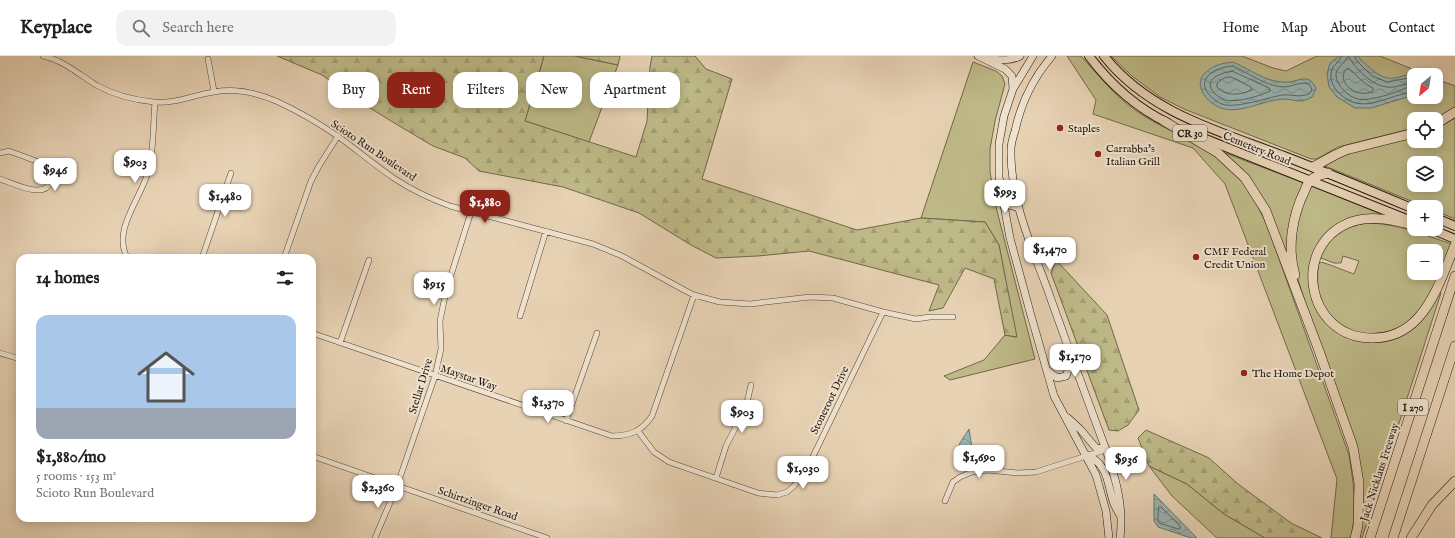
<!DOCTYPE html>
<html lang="en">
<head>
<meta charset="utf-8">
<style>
	:root { --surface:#fff; --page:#f2f2f2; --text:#202124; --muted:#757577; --line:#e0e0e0; --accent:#8f2418 }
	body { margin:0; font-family:"IM FELL English",serif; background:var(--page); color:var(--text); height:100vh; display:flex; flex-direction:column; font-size:15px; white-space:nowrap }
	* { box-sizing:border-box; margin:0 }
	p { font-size:13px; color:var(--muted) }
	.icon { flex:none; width:22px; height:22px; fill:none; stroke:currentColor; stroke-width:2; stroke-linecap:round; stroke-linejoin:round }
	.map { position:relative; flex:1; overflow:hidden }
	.drawer { position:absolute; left:16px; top:198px; width:300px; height:268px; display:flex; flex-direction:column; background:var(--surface); border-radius:12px; box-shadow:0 2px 10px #0003 }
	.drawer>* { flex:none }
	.guide { position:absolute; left:328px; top:16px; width:380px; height:36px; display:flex; gap:8px }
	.needle { width:26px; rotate:210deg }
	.tools { position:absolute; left:1407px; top:12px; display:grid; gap:8px }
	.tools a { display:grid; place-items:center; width:36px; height:36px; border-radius:8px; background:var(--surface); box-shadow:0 2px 10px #0003; font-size:20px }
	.price { position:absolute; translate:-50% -34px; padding:0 9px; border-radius:8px; background:#fff; color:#222; font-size:13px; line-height:26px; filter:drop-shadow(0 1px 2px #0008) }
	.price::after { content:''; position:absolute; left:50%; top:24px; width:12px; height:9px; margin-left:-6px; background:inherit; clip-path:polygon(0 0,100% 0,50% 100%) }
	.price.on { background:var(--accent); color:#fff }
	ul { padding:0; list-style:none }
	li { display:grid; align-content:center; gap:8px; height:212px; padding:0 20px }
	li span { display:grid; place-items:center; height:124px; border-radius:12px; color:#555 }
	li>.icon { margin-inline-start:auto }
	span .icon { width:72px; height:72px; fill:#fffc; stroke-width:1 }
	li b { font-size:17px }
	h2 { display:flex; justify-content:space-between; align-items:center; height:48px; padding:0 20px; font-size:17px }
	.tag { padding:0 14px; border-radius:12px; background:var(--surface); box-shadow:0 2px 10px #0003; font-size:14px; line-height:36px }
	.tag.on { background:var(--accent); color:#fff }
	header { display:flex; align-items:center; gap:24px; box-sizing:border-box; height:56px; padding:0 20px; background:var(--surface); border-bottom:1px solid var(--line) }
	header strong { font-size:19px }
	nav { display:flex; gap:22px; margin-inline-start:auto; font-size:14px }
	.search { width:280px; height:36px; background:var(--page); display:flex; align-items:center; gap:10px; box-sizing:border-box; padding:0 14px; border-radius:12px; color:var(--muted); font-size:15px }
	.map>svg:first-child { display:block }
</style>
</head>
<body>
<header>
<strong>Keyplace</strong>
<div class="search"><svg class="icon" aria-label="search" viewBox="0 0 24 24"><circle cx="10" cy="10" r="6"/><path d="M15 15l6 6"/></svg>Search here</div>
<nav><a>Home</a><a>Map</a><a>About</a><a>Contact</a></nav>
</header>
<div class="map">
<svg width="1455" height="482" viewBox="0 0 1455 482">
	<defs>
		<pattern id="forest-firs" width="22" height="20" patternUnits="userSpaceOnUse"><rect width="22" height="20" fill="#beb987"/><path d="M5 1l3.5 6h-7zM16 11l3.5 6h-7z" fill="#a39e73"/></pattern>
		<pattern id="water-waves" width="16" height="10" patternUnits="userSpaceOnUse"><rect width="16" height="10" fill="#99b6b5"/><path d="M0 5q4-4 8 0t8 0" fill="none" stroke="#7c9392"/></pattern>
	</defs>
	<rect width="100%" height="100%" fill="#e7d2b4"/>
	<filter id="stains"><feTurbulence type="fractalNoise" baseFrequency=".005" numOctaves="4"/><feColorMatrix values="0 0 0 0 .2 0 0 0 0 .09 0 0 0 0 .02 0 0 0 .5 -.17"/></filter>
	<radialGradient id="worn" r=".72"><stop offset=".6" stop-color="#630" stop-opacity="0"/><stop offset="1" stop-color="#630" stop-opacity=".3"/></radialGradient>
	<path fill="#beb987" stroke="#70684b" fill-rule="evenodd" d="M544,0H575L618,9L589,86L525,65Z
		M1067,0H1081C1098,19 1114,39 1135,54C1158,70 1184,80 1207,94C1237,111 1255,142 1268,172L1349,399C1354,430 1357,451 1351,482H1331L1337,423L1225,128L1193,92L1093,58L1096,44Z
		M1111,0H1242L1273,12L1286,15L1317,0H1380L1427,19H1414V41H1436V23L1455,30V52L1436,63H1414V72L1338,91L1317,103H1311L1184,53L1160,41L1132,20Z
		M973,6L996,15L1002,20L1005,28L995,65L990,93V116L996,151L1035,303L950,324L944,320L984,304L1005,279L1016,281L999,189L985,166L921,162Z
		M1455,62V163L1436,155V151H1426L1325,110C1349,93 1385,88 1414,81V85H1436V73ZM1414,107H1436V129H1414Z
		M1225,97L1304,127C1289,156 1286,176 1289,209L1266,151L1224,98Z
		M1312,130L1384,159V161L1366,160L1319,190L1312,240L1345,279H1401L1438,236L1441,237L1362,482H1359L1361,422L1295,214L1294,176L1304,143Z
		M1369,167C1400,168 1423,179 1452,188C1440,216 1429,248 1407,268C1381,291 1337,276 1322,248C1316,237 1318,222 1318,209L1321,206C1332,209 1342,214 1354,218L1359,205L1343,200L1341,207H1334L1321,202C1322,188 1341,173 1354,170C1359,168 1364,168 1369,167ZM1414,195H1436V217H1414Z
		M1149,410L1187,428L1224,458L1265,482H1217L1172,440Z"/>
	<path fill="url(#forest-firs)" stroke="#70684b" d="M277,0H544L525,65L636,101L647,65L650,11L652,0H695L706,13L732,23L702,123L857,174L921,162L985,166L999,189L1017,281L1005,279L994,223L965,212L943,252L929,255L939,229L809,195L758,200L716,202L691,189L639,157L563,131L479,115L465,102L433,90L391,65L362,47L322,19Z
		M575,0H620L618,9Z
		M1056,204L1107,259L1139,354L1128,369L1118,375L1109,374L1051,217Z
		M1146,374L1209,402L1238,428L1291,467L1322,482H1265L1224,458L1187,428L1149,410L1138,382Z"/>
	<path fill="url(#water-waves)" stroke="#6a7773" d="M1339,0H1357C1366,7 1375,20 1388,22C1398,24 1409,15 1419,19H1414V39L1371,52H1355L1337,41L1329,31L1327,18L1330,7Z
		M1233,6C1249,13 1265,25 1282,26C1297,28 1309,14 1316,33L1312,41C1308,43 1304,45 1300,45C1295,45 1290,43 1285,43C1265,43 1240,59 1221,52C1208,48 1192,29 1205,17C1213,9 1223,7 1233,6Z
		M969,373L973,398L966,404L961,405C950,396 964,382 969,373Z
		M1154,438L1197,482H1191L1158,471L1154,465Z"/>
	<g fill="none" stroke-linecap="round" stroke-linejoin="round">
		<path stroke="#5e6762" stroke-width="1" d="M1341,0C1340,8 1332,7 1331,18C1330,25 1334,32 1339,37C1362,61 1388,38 1414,36
			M1355,0L1356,4L1372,20L1387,26L1414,21
			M1349,1C1355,13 1374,31 1388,31C1394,32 1401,29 1407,28L1408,31C1399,36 1368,46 1358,43C1348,41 1336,29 1336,19C1336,11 1344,9 1347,2Z
			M1233,10C1249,17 1265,30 1283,31C1292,31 1303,24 1310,29L1312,34L1309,38C1297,42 1293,38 1282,39C1266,42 1235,53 1222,48C1212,44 1198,31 1208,20C1214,13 1224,11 1233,10Z
			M1347,13H1349C1357,19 1363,28 1373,32V35C1370,37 1365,38 1361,37C1350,36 1336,22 1347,13Z
			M1232,15L1269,32L1270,35C1261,40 1235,47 1225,44C1221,42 1217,40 1214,37C1202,23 1221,17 1232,15Z
			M1231,21L1251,31L1252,34C1240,39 1226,41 1217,31V27L1224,22Z
			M1159,451H1161L1180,470V473H1178L1159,467L1158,464Z"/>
		<defs>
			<path id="minor" d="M43,0C63,4 80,19 96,29C114,39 134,44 154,46C175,48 193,39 214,36C235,32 257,37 276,45C298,55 320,68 339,81C358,95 376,110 395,123C412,134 431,143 450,150L593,188L622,200L686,235L694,239L720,246L750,248L810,241L833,242L883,256L916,263L930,261H953
				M208,3L214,35
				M0,97L9,95L47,109C51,114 54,119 51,126C44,144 13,127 0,123
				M127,202C112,172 142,142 149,113C154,91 153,68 155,46
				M202,202L231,117
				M284,202L311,125L319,110L338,80
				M520,260L546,175
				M312,277L612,380C630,380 642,375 652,360L694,239
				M340,287L369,204
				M0,297L20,303
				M566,365L597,277
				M638,375L654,396L669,406L758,437L777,439L787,436L794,430L806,415L883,256
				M312,400L547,482
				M716,422L726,390L746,351L751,329
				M945,445L953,426L960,421L972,416L987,414L1018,417L1036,416L1105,394
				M375,482L397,430L435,320L441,293L440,265L446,235L471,156"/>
			<path id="secondary" d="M978,0L1005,13L1012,20L1013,33
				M1033,0L1013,33L1004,60L999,88V121L1003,144L1010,182L1030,256L1054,340L1096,419L1106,455L1109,482
				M1052,0C1033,22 1021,47 1015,75C1013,81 1011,87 1011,93C1010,142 1030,187 1047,232C1066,286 1086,340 1106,394C1116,423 1124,451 1120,482
				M987,2C997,4 1010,6 1020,0
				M1003,144L1009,149L1019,152
				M1047,314L1057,322L1066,320L1069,312L1068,300
				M1068,362L1080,373L1096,392L1106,394
				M1087,399C1109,409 1107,428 1114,448C1116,452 1118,456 1120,459"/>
			<path id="primary" d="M1089,0C1110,28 1137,52 1168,67
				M1104,0C1149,57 1219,75 1284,100C1328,117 1371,135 1414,153
				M1188,76L1414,166
				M1436,162L1455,170
				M1431,173L1455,183"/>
			<path id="motorway" d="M1164,65L1218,97L1245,122L1266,155L1318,292L1353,391L1359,427L1358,470L1355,482
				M1436,68L1455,56
				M1313,111L1335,99L1346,94L1414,77
				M1414,169C1395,165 1374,159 1354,165C1289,186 1305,283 1373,282C1391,282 1406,275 1418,262C1436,242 1445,213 1455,189
				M1430,173H1431
				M1295,219C1287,192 1292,160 1305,134C1306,131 1308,126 1311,124C1315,119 1322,119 1328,117
				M1370,482L1455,220
				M1393,482L1455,290
				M1411,482L1432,449L1455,425"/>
		</defs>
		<use href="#minor" stroke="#544638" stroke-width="6"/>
		<use href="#secondary" stroke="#23180f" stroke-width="8"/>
		<use href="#primary" stroke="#23180f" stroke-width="10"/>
		<use href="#motorway" stroke="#23180f" stroke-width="10"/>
		<use href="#minor" stroke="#efe2ce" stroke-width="5"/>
		<use href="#secondary" stroke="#efe2ce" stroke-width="7"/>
		<use href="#primary" stroke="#e7d2b4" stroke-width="8"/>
		<use href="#motorway" stroke="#e7d2b4" stroke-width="9"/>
	</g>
	<g fill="#8f2418" stroke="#efe2ce" stroke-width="1.5">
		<circle cx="1060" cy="72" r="4"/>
		<circle cx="1098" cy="98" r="4"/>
		<circle cx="1196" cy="201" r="4"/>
		<circle cx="1244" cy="317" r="4"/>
	</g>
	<g text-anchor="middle" stroke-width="4" stroke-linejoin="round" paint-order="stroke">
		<g fill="#efe2ce" stroke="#605548" stroke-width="1">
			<rect x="1173" y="69" width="34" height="16" rx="3"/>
			<rect x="1398" y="343" width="30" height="16" rx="3"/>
		</g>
		<g font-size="10" font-weight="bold" fill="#23180f">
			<text x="1190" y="81">CR 30</text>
			<text x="1413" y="355">I 270</text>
		</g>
		<g font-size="11" fill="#23180f" stroke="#efe2ce" text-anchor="start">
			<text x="1068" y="76">Staples</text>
			<text x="1106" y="96">Carrabba's<tspan x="1106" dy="13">Italian Grill</tspan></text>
			<text x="1204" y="199">CMF Federal<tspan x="1204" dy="13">Credit Union</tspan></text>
			<text x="1252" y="321">The Home Depot</text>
		</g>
		<g font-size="11" fill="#23180f" stroke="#efe2ce">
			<text transform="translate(1257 92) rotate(22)" y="4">Cemetery Road</text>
			<text transform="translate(374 94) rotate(34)" y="4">Scioto Run Boulevard</text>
			<text transform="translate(469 321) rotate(19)" y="4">Maystar Way</text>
			<text transform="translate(420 330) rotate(-73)" y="4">Stellar Drive</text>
			<text transform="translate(829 344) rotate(-64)" y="4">Stoneroot Drive</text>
			<text transform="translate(1379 416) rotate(-72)" y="4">Jack Nicklaus Freeway</text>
			<text transform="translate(478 447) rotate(19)" y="4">Schirtzinger Road</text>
		</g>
	</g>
	<rect width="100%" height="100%" filter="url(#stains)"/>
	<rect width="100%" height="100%" fill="url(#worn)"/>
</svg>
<div class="tools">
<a><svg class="needle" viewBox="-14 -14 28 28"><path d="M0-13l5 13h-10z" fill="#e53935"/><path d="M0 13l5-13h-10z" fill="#757577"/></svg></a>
<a><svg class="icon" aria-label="locate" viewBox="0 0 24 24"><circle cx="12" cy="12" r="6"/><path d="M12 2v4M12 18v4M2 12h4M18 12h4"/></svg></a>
<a><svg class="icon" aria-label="layers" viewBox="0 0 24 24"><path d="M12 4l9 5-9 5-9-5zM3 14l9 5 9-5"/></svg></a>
<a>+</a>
<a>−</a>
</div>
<b class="price" style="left:135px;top:128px">$903</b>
<b class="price" style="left:55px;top:136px">$946</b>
<b class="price" style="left:1005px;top:158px">$993</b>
<b class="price" style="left:225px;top:162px">$1,480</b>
<b class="price on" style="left:485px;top:168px">$1,880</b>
<b class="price" style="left:1050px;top:215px">$1,470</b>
<b class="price" style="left:434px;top:250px">$915</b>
<b class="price" style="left:1075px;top:322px">$1,170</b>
<b class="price" style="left:548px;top:368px">$1,370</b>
<b class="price" style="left:742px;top:378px">$903</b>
<b class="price" style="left:979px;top:423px">$1,690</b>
<b class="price" style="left:1126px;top:425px">$936</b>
<b class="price" style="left:803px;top:434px">$1,030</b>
<b class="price" style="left:378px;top:453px">$2,360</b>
<div class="guide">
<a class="tag">Buy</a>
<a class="tag on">Rent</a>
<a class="tag">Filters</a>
<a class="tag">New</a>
<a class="tag">Apartment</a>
</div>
<section class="drawer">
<h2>14 homes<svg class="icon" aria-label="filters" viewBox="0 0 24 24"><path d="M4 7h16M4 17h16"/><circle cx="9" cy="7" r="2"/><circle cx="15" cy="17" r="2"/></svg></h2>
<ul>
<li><span style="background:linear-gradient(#a9c7e8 75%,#9aa5b1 0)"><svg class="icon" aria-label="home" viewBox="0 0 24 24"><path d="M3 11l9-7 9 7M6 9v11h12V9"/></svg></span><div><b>$1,880/mo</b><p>5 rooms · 153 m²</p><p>Scioto Run Boulevard</p></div></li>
</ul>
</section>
</div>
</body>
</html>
